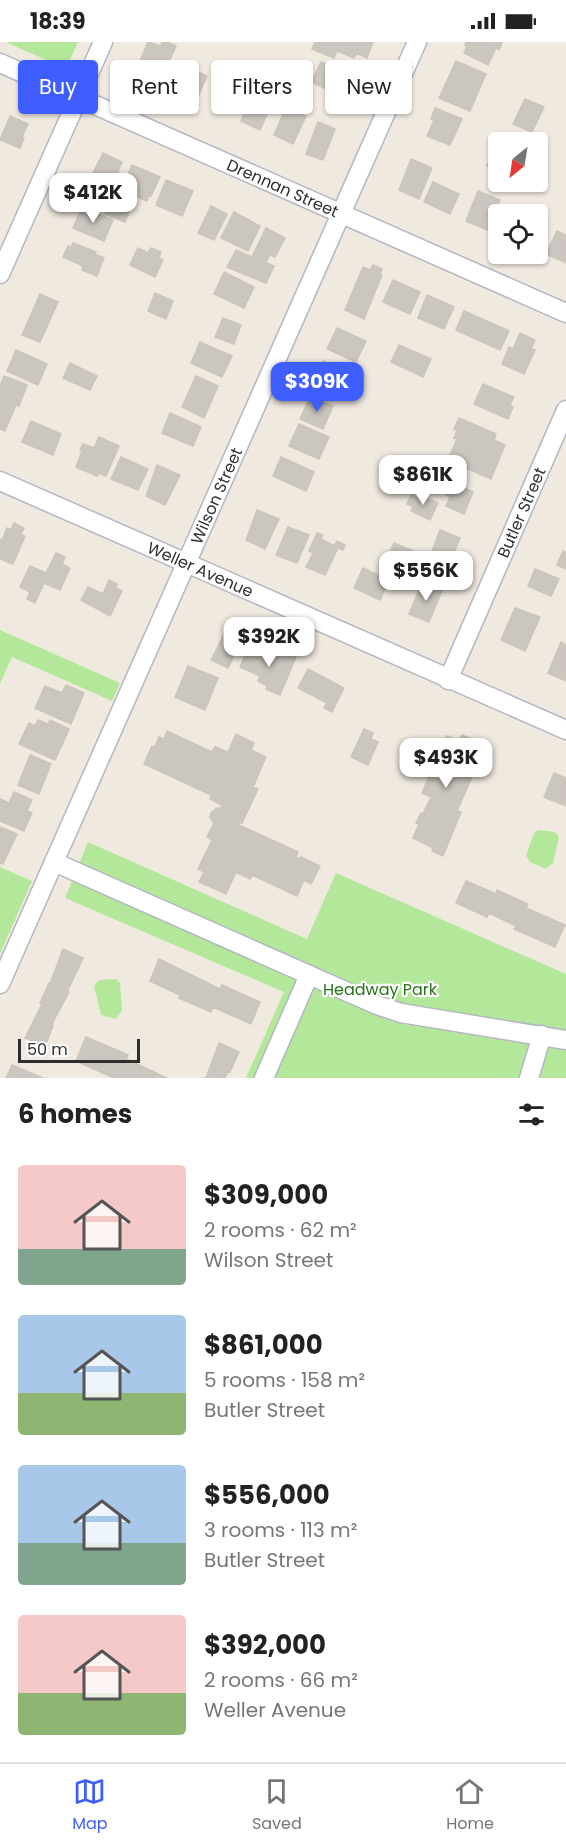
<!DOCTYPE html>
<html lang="en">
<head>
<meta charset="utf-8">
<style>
	:root { --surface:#fff; --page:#f6f6f6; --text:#222; --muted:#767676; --line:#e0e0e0; --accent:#3e5eff }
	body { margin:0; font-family:Poppins,sans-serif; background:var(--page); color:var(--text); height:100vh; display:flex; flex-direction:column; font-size:22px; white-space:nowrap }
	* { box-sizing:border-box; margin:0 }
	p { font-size:20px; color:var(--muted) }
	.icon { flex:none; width:33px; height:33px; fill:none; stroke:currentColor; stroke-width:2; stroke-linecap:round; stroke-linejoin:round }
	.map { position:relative; height:1036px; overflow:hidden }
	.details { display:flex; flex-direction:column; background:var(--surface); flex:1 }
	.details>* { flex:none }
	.guide { position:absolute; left:18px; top:18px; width:531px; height:54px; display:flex; gap:12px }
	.needle { width:39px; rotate:210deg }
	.fabs { position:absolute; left:488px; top:90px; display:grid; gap:12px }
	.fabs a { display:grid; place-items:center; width:60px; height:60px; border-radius:6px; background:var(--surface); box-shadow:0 2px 4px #0004; font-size:30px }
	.scale { position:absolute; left:18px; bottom:15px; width:122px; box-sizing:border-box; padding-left:6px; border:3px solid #2e2e2e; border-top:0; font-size:16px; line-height:21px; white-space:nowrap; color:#2e2e2e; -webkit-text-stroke:4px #fff; paint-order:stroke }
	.price { position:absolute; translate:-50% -51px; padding:0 14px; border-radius:12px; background:#fff; color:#222; font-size:20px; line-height:39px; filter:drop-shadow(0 2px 3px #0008) }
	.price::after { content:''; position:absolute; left:50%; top:36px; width:18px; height:14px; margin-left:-9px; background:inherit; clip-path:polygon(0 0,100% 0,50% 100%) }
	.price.selected { background:var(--accent); color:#fff }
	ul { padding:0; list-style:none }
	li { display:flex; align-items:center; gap:18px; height:150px; padding:0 18px }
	li span { display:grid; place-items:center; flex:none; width:168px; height:120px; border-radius:6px; color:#555 }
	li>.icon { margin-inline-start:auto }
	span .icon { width:72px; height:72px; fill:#fffc; stroke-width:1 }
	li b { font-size:26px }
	h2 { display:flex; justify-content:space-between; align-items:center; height:72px; padding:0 18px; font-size:26px }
	.pill { padding:0 21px; border-radius:6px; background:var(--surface); box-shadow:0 2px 4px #0004; font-size:21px; line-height:54px }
	.pill.selected { background:var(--accent); color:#fff }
	.status { display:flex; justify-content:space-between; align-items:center; height:42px; padding:0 30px; background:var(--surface); direction:ltr }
	.status svg { height:16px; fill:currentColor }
	.tab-bar { display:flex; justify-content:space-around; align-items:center; height:84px; border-top:2px solid var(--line); background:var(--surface); font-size:16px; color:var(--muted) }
	.tab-bar a { display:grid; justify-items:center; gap:3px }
	.tab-bar .selected { color:var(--accent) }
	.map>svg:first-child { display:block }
</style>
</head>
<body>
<div class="status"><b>18:39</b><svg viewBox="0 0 49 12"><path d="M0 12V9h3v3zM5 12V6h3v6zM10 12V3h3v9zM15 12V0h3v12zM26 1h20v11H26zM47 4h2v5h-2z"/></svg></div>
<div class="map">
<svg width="566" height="1036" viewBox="0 0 566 1036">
	<rect width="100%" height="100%" fill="#f0e9e0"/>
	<path fill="#b3e89a" d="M6,0H78L66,27Z
		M0,588L120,641L112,659L12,615L0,642Z
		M538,788L555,790L559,795L553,821L546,827L530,820L526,814L534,791Z
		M88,800L307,897L336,831L566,932V1036H246L284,950L65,856Z
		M0,825L32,839L0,912Z
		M116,937L120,941L122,968L116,977L101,973L94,944L99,938Z"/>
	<path fill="#cbc6bf" stroke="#ccc5b9" stroke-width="1.5" d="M148,0L161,4L162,0H167L176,4L158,44L140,37L139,39L129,35L134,25L137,26Z
		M315,0H373L367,16L356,11L354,16L337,9L334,16L312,7Z
		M466,0H500L502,1L499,8L496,6L488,23L464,11L467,4L465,3Z
		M456,19L486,32L470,69L439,56Z
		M321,20L351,33L341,54L311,40Z
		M188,25L207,34L196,59L188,55L187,58L176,53Z
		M255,46L275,54L260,88L241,79Z
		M525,57L544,65L532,90L513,82Z
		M286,65L306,74L293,102L274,93Z
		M435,66L462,77L450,103L427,94L434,78L431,77Z
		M10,74L28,82L22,95L24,96L20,106L0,98Z
		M318,80L335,87L323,118L306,112Z
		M494,107L498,109V129L487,124Z
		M103,111L122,120L109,150L88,141Z
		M411,117L432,126L419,157L399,148Z
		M132,123L160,135L151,154L149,153L147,159L133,153L135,147L124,142Z
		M166,138L193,149L182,174L156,163Z
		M433,140L459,152L450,172L424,160Z
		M478,149L500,158L487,188L466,179Z
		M111,157L131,165L125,180L105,172Z
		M211,164L227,172L214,198L198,191Z
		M82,165L113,178L104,199L73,186Z
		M234,170L260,184L248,209L221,196Z
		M266,186L285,196L275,215L270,213L266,220L274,224L266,241L227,225L236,208L252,215Z
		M537,187L546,191L538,209H537Z
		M557,189L566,193V221L546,212Z
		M73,201L96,210L95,212L104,216L97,234L82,228L83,224L63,215L68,204L71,205Z
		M138,206L148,211L151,206L161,210L159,216L163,218L155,235L130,223Z
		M373,223L382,227L380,232L382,233L364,277L345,268L363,225L370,228Z
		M224,230L254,245L244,266L214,252Z
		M393,238L420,250L410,272L383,260Z
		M155,251L173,259L166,277L148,269Z
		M40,252L58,260L40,300L22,293Z
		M427,253L454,265L444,287L418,276Z
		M464,269L509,289L500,308L456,288Z
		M223,276L241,283L234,302L215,295Z
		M337,286L366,299L356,320L327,307Z
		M520,291L535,298L531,307L535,308L524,332L502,322L509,305L513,307Z
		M200,300L232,314L222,335L191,321Z
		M399,303L431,317L423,335L391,320Z
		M16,308L47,322L38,343L7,329Z
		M323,319L352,332L341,357L312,344Z
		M70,321L97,334L90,348L63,336Z
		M4,334L27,343L19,364L16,363L5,389L0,387V344Z
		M196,334L218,344L204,376L182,365Z
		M483,342L514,355L510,363L513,365L508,377L474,362Z
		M310,355L333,364L323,387L300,377Z
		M170,371L201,385L193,404L162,391Z
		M459,376L496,392L494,398L505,403L491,437L448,418L457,397L454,396L457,388L454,387Z
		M31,379L61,392L53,413L22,400Z
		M299,382L329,395L319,417L289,404Z
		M99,395L119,404L106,434L99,431L97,434L76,425L82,409L80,408L83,402L94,406Z
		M121,415L148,427L138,448L111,437Z
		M281,415L314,430L306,449L273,434Z
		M157,423L180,433L165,463L146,454Z
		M446,438L473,450L464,472L446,464L450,455L445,452L446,449L441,447Z
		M411,453L418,456L419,453L438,461L430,478L411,469L413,465L407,462Z
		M257,468L279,477L265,507L246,498Z
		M14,481L24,486L21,492L25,494L13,522L0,517V497L2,498L7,486L11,488Z
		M288,485L309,493L297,521L276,513Z
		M440,488L460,496L450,520L431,512Z
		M317,491L323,493L321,497L334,504L337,499L345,503L343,508L338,506L325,533L306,525L313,511L309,509Z
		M394,501L413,509L403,532L384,523Z
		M563,509L566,510V527L557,523Z
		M56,511L65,515L62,522L70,526L60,548L44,541L35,561L27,557L30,550L20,545L30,524L46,531Z
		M363,526L389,538L380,558L354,546Z
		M535,527L559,537L551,554L528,544Z
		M109,538L117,542L116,546L122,549L110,574L81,558L88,545L103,552Z
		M422,541L442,549L429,580L409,572Z
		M515,566L540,575L525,609L501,598Z
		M226,589L242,597L228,626L211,618Z
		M561,600L566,603V639L548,631Z
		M249,604L263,611L265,606L282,613L283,610L296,615L280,653L266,647L267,644L258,639L260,634L240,625Z
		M188,624L218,636L205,668L175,655Z
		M308,627L344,646L332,670L324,666L327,661L298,646Z
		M66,643L84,651L71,682L35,666L45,644L62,651Z
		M38,678L48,682L50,678L69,687L55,718L19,702L29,681L35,684Z
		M364,687L373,691L371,697L378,700L368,723L351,715Z
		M167,689L212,710L215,705L228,710L236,692L254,701L251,708L266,715L253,745L258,747L242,781L240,780L239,783L298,810L296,815L300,817L301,815L320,824L311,842L304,838L297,854L252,833L250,837L236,830L226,852L199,840L204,830L198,827L212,798L207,795L214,781L210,775L211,771L217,766H221L222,763L210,757L211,753L144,722L152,704L155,705L159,695L164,697Z
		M462,693L486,703L457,769L461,770L443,814L432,809L433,806L413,796L419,782L416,781L421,771L423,772L431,755L422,751L430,732L422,728L435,699L443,702L447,694L459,699Z
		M30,713L51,722L39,752L18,743Z
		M554,731L566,736V764L544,755Z
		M14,750L32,758L27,769L32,771L24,789L0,779V757L9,761Z
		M0,785L17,792L3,822L0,821Z
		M466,839L496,852L497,848L528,862L526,866L565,883L555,905L514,887L516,884L489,871L487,875L456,861Z
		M63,907L83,916L67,950H69L54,978L52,983L53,984L45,1004L25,996L42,962L40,961L49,941L50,942Z
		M159,917L220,947L222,943L260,960L251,982L213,965L211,970L179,956L180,953L150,939Z
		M86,995L128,1013L126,1017L167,1036H114L76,1019Z
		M219,1001L239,1010L230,1030L228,1029L225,1036H203H206Z
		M12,1023L43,1036H6Z"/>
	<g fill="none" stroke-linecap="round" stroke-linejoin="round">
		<defs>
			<g id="minor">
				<path id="s1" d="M0,21L566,271"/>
				<path d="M0,232L103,0"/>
				<path id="s2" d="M0,439L566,688"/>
				<path id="s3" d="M448,638L566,368"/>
				<path d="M54,820L377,963L401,971L566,998"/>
				<path id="s4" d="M0,942L417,0"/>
				<path d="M264,1036L309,933"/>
				<path d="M529,1036L542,993"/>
			</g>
		</defs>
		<use href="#minor" stroke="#b4b6c2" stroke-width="21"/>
		<use href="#minor" stroke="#fff" stroke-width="18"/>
	</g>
	<g text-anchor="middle" stroke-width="4.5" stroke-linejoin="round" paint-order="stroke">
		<g font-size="16" fill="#2e2e2e" stroke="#fff">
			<text dy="6" stroke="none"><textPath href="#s1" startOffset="309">Drennan Street</textPath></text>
			<text dy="6" stroke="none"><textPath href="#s4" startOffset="534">Wilson Street</textPath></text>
			<text dy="6" stroke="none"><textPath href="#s3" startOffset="183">Butler Street</textPath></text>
			<text dy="6" stroke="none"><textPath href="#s2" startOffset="219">Weller Avenue</textPath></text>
		</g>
		<g font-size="16" fill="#287217" stroke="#fff">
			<text x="380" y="953">Headway Park</text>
		</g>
	</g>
</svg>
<div class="fabs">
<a><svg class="needle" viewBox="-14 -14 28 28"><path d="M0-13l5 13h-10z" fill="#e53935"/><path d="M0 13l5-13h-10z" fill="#767676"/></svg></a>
<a><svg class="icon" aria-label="locate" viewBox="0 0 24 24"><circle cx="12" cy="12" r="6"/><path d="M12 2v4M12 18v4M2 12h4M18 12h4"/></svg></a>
</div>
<div class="scale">50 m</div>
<b class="price" style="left:93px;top:182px">$412K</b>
<b class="price selected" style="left:317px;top:371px">$309K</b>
<b class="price" style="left:423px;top:464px">$861K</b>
<b class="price" style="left:426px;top:560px">$556K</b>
<b class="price" style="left:269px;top:626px">$392K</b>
<b class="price" style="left:446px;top:747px">$493K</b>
<div class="guide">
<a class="pill selected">Buy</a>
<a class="pill">Rent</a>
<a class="pill">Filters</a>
<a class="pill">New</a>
</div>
</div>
<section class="details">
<h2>6 homes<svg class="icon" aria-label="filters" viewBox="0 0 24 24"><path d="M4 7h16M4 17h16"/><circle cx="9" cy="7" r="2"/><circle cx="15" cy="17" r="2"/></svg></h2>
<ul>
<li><span style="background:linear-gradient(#f6c9c9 70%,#7fa58c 0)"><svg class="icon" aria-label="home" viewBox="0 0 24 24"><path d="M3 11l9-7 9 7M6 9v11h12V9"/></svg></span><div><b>$309,000</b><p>2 rooms · 62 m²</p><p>Wilson Street</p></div></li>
<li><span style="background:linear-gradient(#a9c7e8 65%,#8fb573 0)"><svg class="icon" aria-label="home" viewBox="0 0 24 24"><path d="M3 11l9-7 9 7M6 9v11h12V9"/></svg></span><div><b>$861,000</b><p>5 rooms · 158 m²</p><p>Butler Street</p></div></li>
<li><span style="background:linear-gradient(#a9c7e8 65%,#7fa58c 0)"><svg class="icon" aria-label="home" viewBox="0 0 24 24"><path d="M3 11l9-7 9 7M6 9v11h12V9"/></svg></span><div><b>$556,000</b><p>3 rooms · 113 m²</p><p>Butler Street</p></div></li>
<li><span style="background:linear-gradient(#f6c9c9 65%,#8fb573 0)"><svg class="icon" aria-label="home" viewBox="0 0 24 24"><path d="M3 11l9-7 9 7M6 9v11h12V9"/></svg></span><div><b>$392,000</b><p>2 rooms · 66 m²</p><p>Weller Avenue</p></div></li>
</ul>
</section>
<nav class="tab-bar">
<a class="selected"><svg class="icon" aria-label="map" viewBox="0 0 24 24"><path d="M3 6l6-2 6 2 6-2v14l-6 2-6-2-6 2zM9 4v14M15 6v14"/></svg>Map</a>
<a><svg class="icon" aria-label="saved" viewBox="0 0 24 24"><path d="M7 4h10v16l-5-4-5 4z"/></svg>Saved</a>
<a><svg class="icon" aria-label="home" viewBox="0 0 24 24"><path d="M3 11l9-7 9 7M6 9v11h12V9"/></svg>Home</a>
</nav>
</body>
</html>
